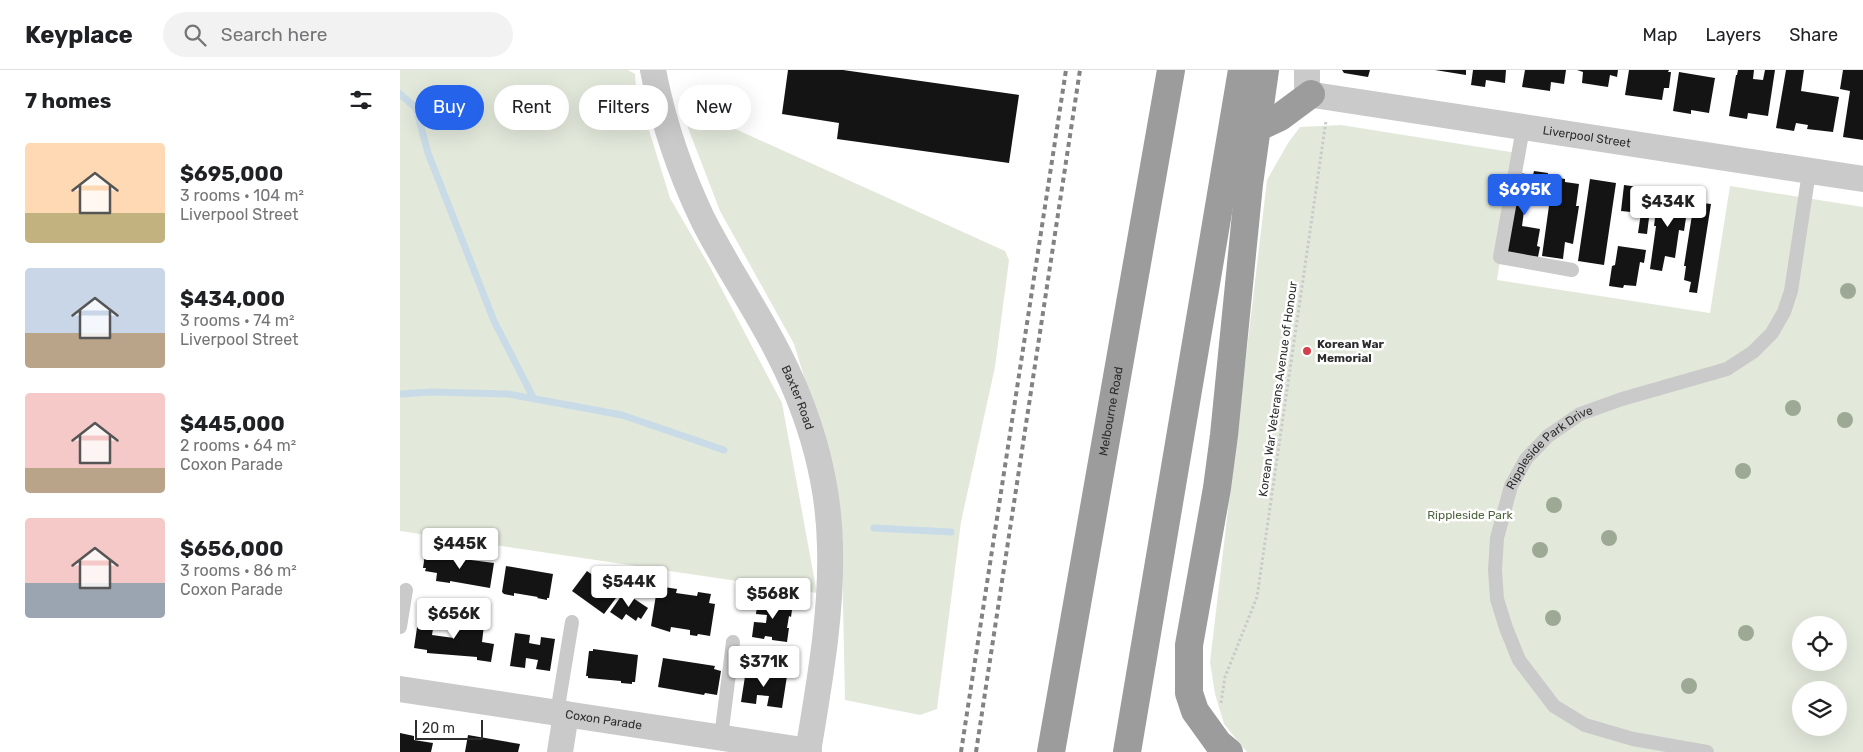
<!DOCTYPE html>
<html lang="en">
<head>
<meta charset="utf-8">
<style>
	:root { --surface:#fff; --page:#f2f2f2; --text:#202124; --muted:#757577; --line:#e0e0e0; --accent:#2563eb }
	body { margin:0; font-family:Rubik,sans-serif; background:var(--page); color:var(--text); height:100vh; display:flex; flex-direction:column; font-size:19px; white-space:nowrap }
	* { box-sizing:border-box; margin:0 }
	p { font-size:16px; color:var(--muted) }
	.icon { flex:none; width:28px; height:28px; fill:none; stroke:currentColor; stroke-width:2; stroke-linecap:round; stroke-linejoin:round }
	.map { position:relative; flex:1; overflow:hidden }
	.panel { display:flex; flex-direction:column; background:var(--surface); width:400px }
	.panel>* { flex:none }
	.top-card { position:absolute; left:15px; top:15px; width:475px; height:45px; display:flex; gap:10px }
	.fabs { position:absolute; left:1392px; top:546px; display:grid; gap:10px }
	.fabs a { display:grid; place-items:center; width:55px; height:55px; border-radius:50%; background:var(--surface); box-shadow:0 5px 20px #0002; font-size:25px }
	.scale { position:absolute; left:15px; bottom:12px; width:68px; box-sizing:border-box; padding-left:5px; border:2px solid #2d2d2d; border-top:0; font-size:14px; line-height:18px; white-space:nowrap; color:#2d2d2d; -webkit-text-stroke:4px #fff; paint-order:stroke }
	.price { position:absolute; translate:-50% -42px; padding:0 11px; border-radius:5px; background:#fff; color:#222; font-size:16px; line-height:32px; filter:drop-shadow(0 1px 2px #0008) }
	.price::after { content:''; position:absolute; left:50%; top:30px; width:15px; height:11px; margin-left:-8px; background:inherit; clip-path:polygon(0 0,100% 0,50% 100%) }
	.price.on { background:var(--accent); color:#fff }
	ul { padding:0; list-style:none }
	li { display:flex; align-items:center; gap:15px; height:125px; padding:0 25px }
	li span { display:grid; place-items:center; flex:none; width:140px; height:100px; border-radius:5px; color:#555 }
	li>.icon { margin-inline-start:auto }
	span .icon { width:60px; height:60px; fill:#fffc; stroke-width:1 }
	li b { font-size:21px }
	h2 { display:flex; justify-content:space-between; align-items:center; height:60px; padding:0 25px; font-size:21px }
	.chip { padding:0 18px; border-radius:22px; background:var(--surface); box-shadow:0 5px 20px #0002; font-size:18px; line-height:45px }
	.chip.on { background:var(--accent); color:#fff }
	header { display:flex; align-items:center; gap:30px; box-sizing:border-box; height:70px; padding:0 25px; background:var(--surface); border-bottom:1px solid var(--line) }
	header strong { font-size:24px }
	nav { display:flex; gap:28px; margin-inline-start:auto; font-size:18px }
	.search { width:350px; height:45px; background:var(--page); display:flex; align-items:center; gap:12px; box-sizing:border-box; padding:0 18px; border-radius:28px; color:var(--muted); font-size:19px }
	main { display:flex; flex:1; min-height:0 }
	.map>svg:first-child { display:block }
</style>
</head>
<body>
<header>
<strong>Keyplace</strong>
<div class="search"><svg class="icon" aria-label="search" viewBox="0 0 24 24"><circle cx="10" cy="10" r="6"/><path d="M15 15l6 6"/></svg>Search here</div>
<nav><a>Map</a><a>Layers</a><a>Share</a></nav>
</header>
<main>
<section class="panel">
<h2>7 homes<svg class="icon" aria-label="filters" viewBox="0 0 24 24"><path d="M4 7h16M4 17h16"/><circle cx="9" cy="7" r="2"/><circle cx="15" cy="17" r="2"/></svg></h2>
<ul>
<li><span style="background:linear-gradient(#ffd9b3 70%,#c2b280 0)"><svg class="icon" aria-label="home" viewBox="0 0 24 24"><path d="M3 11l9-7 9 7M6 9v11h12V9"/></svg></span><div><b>$695,000</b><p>3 rooms · 104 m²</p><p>Liverpool Street</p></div></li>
<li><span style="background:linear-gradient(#c9d6e8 65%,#b9a48a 0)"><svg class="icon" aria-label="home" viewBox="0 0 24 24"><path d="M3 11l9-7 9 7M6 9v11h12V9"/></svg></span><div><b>$434,000</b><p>3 rooms · 74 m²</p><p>Liverpool Street</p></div></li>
<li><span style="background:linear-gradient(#f6c9c9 75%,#b9a48a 0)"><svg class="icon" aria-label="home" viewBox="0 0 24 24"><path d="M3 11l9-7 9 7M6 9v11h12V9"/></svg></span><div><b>$445,000</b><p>2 rooms · 64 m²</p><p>Coxon Parade</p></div></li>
<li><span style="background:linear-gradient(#f6c9c9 65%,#9aa5b1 0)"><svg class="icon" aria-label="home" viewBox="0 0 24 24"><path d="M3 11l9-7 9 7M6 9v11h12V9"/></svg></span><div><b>$656,000</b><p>3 rooms · 86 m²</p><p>Coxon Parade</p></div></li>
</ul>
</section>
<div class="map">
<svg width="1463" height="682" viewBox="0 0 1463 682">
	<rect width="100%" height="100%" fill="#fff"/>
	<path fill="#e2e9db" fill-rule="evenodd" d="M0,0H228L235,4L236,18L270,128L310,197L382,333L417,523L0,461Z
		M279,29L322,53L605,181L609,190L595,297L561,452L537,639L520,645L445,630L442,487L427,381L394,274L320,141L285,50Z
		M941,55L1117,83L1097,210L1310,243L1330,116L1463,137V682H847L824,654L815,624L810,592L867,110L888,73L900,57ZM1401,555H1439V592H1401ZM1401,620H1439V658H1401Z"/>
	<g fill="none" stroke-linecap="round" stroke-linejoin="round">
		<path stroke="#c9dbe7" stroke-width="7" d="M0,24L16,38L28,83L94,251L134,329
			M0,324L31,322L108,324L222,345L324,380
			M474,458L551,462"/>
	</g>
	<path fill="#141414" d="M388,0H443L619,25L609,93L437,69L439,53L382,44Z
		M942,0H970L968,7L944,3Z
		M1035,0H1066V5Z
		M1073,0H1106L1105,13L1086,10L1085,17L1071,15Z
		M1125,0H1166L1164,14L1151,12L1150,21L1122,17Z
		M1177,0H1218L1217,7L1210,5L1208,17L1182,13L1183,2Z
		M1229,0H1269L1268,2H1271L1269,18H1264L1262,30L1225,25Z
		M1338,0H1354L1353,9L1363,10L1365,0H1375L1368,46L1348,43L1347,49L1329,46L1336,5H1337Z
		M1386,0H1404L1401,21L1439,27L1433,62L1407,59L1408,55L1396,53L1394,61L1376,58Z
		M1443,0H1463V70L1443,67L1450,21L1440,19Z
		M1279,2L1315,8L1309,43L1291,40V44L1273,41Z
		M1134,101L1148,103L1143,130L1126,127L1122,156L1140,159L1137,176L1140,177L1138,187L1105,184L1118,103L1133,105Z
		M1153,107L1165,109V112L1179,114L1176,136H1179L1173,174L1165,172L1163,189L1142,186Z
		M1190,109L1216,113L1204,195L1178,191Z
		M1224,115L1239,117L1238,121L1252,124L1247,164L1238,163L1241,143L1221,141Z
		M1258,125L1289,128L1284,161L1279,160L1275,188L1265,186L1262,201L1250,199L1256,156H1254Z
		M1294,132L1311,134L1297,223L1289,222L1291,212L1284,210L1286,196H1284Z
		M1218,176L1246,180L1244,193L1240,192L1236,216L1224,215L1223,218L1209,216L1212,196L1215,195Z
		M25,484L94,493L90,518L50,511V513L36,511L37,503L25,501L26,498H23Z
		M106,496L153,504L149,528H147V530L137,528L138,527L114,523V526L104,524L102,522Z
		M187,501L219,524L204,544L172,521Z
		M264,517L277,519L276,523L297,526L298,522L311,524L309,533L315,534L310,566L298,564L297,566L290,565V560L271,557L270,562L251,556L256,525L262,526Z
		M224,522L248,538L241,549L238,547L236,551L226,544L222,550L210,542Z
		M358,527L370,529V533L378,535L379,531L393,533L391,547L389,546L387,558H389L387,572L372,570V567L365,566L364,569L352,567L354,552L366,553L367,545L356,544Z
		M19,544L35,547L32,565L54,568L56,550L84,555L82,572L94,574L91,592L77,590V587L27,583V580L14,578Z
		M115,563L130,565L129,573L134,574L140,575L141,567L155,569L150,601L136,599L138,590L126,588L125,598L110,596Z
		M193,579L238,585L235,612H232V614L221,613V611L188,608V606H186L189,581H193Z
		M263,588L315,596L314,599L321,601L317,625L305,623L304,625L258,617Z
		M346,600L387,606L382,638L367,636L369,626L357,625L356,634L341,632Z
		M0,663L14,666V670L33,673L31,682H0Z
		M68,665L120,674L118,682H65Z"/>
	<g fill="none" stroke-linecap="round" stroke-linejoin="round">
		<path stroke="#cacaca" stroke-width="3" stroke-dasharray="2.5 2.5" stroke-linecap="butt" d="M821,633L825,607L857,527L926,51"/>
		<g stroke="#cacaca" stroke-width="14">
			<path d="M1123,58L1100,187L1172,200"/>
			<path d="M0,557L6,520"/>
			<path d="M157,643L172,552"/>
			<path d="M321,667L333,572"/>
			<path id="s1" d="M1307,682L1233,669L1185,655L1154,636L1119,590L1106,558L1097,529L1095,500L1097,468L1111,416L1126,389L1148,366L1180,344L1222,329L1327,299L1353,282L1372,263L1384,242L1391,221L1409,102"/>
		</g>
		<g stroke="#cacaca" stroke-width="26">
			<path id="s2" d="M253,0C263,52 280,102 303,150C333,209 373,263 398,326C417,373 429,425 430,476C432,545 419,614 408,682"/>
			<path id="s3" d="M907,0V16L911,24L920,26L1463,109"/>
			<path id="s4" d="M0,619L409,681"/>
			<path d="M160,682L166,644"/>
		</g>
		<g stroke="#9c9c9c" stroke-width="28">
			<path d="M844,64L880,47L911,24"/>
			<path id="s5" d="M651,682L771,0"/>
			<path d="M727,682L842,0"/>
			<path d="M829,682L818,673L795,641L789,623V575L817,418L824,365L849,114L865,0"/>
		</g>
		<path stroke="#828282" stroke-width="4" stroke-dasharray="5 4" stroke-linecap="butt" d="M561,682L666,0
			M576,682L680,0"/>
	</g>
	<g fill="#9ea995">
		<circle cx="1448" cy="221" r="8"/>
		<circle cx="1393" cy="338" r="8"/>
		<circle cx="1445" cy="350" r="8"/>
		<circle cx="1343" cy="401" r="8"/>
		<circle cx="1154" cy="435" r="8"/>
		<circle cx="1209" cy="468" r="8"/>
		<circle cx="1140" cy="480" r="8"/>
		<circle cx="1153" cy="548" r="8"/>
		<circle cx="1346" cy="563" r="8"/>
		<circle cx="1289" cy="616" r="8"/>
	</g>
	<circle fill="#d24049" stroke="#fff" stroke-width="2" cx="907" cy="281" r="5"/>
	<g text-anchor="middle" stroke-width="5" stroke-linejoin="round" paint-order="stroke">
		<g font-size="12" fill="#2d2d2d" stroke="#fff">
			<text dy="4" stroke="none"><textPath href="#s3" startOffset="304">Liverpool Street</textPath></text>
			<text transform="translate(878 319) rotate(-82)" y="4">Korean War Veterans Avenue of Honour</text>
			<text dy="4" stroke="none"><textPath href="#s2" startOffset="360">Baxter Road</textPath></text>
			<text dy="4" stroke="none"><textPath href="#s5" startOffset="346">Melbourne Road</textPath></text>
			<text dy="4" stroke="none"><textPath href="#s1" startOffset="455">Rippleside Park Drive</textPath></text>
			<text dy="4" stroke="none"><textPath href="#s4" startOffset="206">Coxon Parade</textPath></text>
		</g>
		<g font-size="12" font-weight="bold" fill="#2d2d2d" stroke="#fff" text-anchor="start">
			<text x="917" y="278">Korean War<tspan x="917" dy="14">Memorial</tspan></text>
		</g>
		<g font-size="12" fill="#4f633f" stroke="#fff">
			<text x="1070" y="449">Rippleside Park</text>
		</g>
	</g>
</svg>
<div class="fabs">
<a><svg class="icon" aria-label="locate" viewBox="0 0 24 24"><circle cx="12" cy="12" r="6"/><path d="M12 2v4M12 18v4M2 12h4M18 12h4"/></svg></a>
<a><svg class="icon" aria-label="layers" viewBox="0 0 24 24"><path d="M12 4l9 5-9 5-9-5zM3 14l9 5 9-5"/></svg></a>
</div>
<div class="scale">20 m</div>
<b class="price on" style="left:1125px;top:146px">$695K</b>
<b class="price" style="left:1268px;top:158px">$434K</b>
<b class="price" style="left:60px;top:500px">$445K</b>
<b class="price" style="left:229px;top:538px">$544K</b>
<b class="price" style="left:373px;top:550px">$568K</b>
<b class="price" style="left:54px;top:570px">$656K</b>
<b class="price" style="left:364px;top:618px">$371K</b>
<div class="top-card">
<a class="chip on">Buy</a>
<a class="chip">Rent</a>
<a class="chip">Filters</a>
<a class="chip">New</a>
</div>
</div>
</main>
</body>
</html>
